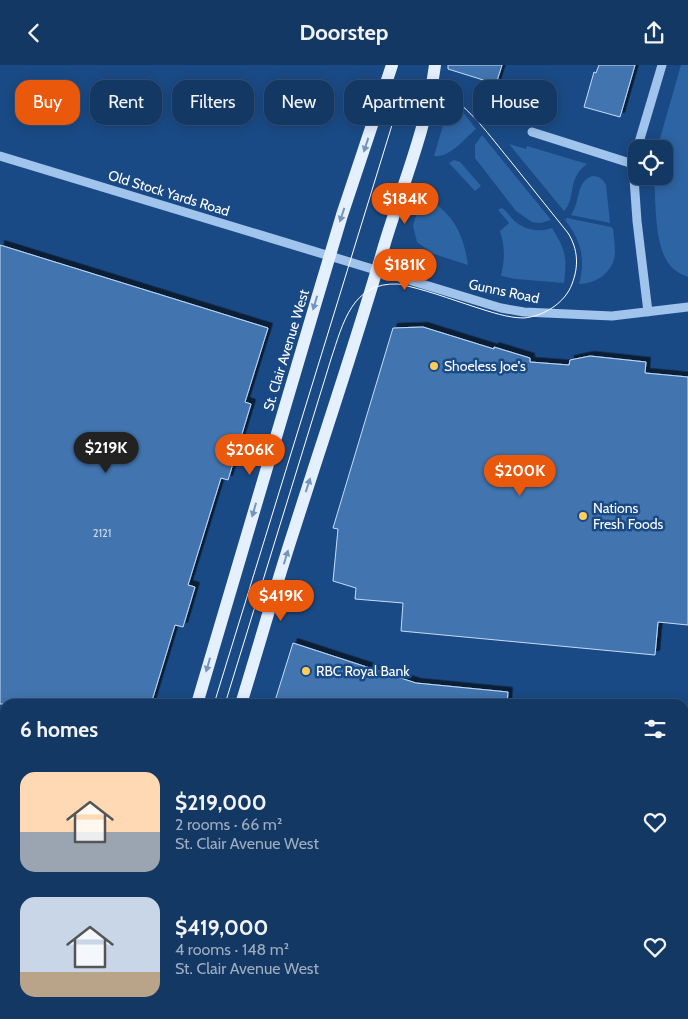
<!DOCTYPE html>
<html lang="en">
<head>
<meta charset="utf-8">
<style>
	:root { --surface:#143864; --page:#21436d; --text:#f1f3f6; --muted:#9dacbf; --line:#335278; --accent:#ea580c }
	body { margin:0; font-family:Cabin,sans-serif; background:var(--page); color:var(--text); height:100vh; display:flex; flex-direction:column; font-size:19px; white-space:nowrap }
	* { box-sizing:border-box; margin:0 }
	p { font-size:16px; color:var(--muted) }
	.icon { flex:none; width:28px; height:28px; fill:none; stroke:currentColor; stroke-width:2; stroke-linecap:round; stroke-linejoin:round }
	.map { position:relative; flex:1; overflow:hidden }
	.drawer { position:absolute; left:0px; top:634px; width:689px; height:321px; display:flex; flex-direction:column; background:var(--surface); border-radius:15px 15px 0 0; box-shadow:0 2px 12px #0003,0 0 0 1px var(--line) }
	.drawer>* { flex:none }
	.hud { position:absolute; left:15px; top:15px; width:659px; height:45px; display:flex; gap:10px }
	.tools { position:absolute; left:628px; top:75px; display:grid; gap:10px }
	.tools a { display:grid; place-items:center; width:45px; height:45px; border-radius:10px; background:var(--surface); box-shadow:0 2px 12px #0003,0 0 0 1px var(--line); font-size:25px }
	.price { position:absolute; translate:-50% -42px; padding:0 11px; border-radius:18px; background:var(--accent); color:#fff; font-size:16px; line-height:32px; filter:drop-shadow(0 1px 2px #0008) }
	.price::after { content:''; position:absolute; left:50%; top:30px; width:15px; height:11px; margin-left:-8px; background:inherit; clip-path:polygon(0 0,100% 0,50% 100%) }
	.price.active { background:#222; color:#fff }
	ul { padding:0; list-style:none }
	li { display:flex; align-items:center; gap:15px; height:125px; padding:0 20px }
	li span { display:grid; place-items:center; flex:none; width:140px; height:100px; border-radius:15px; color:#555 }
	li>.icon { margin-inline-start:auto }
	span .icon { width:60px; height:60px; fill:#fffc; stroke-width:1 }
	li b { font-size:21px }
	h2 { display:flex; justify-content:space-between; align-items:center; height:60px; padding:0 20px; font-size:21px }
	.tag { padding:0 18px; border-radius:15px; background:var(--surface); box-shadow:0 2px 12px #0003,0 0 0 1px var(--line); font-size:18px; line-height:45px }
	.tag.active { background:var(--accent); color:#fff }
	header { display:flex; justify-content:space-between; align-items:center; height:65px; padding:0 20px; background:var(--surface); font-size:22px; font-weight:800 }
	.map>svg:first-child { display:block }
</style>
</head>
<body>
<header><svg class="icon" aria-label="back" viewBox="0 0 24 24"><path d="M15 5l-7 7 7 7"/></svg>Doorstep<svg class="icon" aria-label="share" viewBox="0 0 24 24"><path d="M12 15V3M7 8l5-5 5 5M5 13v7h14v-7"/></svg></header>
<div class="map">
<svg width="688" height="954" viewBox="0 0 688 954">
	<defs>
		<filter id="shadow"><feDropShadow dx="4.5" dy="-4.5" stdDeviation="0" flood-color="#0009"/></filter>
	</defs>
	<rect width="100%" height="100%" fill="#1a4a85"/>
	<path fill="#2d64a3" d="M681,0H688V212C681,209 674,206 669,199C654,179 656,136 654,111H664V84H657Z
		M449,40L463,47L476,64C464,74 450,93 434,91Z
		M482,70L551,155L540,158L532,157L516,146L475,93V80Z
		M509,79L526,84L527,81L587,99C566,114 577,132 564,146Z
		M454,95L460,97L481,121L475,126L449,98Z
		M592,111C599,111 603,114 606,120L610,158L571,150C581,136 575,118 592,111Z
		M422,130C452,147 463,166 468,200L434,189L417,177L413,161Z
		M502,143C508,147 511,154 517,158C528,166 540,167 552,163C566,186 567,191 564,218L516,214L501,211C505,194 505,182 500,166L509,158L498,145Z
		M567,153L611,162L613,164C614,172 615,181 615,188C614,207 596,219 579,219C586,194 581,175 565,155Z
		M688,941V954H576L612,950H684V942Z"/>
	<path fill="#4374af" stroke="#c5ddf9" filter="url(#shadow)" d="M448,0H502L496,19L448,4Z
		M599,0H635L620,52L584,42L594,7L596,8Z
		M0,180L268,263L245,337L251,339L228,415L221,413L188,520L195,522L183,562L175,560L151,639H0Z
		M423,262L494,284V282L530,293V297L569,300L570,295L590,291L646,297L645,308L688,312V560L658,557L655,590L401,566L403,538L355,534L356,523L333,516L338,464L333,463L393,263Z
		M293,578L416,618L508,627L507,639H274Z"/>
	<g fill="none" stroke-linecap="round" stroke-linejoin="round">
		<path stroke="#a0c4ec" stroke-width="9" d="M532,67L633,99
			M637,84L662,0
			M636,88L633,99L637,156L648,247
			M0,91L501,243L524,247L612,251L688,242"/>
		<path stroke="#e5f0ff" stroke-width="12" d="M197,639L316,237L342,150L392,0
			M241,639C259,581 275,523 294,465C324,371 356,277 384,181C402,121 427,63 435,0
			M92,954L93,950
			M149,954L150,950"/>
		<path stroke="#fff" stroke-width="1" d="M214,639L392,60C400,40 422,19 446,30C467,39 493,75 508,93C528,118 548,143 568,168C578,184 579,201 572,219C565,238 544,251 524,253C508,253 491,247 475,242C450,234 424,224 398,219C352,217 343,258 331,294L225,639
			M117,954L119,950
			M128,954L130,950"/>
	</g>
	<defs><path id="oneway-solid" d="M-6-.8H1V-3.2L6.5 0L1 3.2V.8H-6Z" transform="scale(1.25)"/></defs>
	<g fill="#7595bc">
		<use href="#oneway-solid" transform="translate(366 80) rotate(108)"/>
		<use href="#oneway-solid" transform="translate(342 150) rotate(108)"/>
		<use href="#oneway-solid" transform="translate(315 238) rotate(107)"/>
		<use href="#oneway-solid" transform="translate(308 420) rotate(-72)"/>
		<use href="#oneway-solid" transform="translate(254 445) rotate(106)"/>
		<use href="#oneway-solid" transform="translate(286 492) rotate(-73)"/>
		<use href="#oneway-solid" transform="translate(208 600) rotate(106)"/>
	</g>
	<g fill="#fecd5c" stroke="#1a4a85" stroke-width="2">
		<circle cx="434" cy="301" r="5"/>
		<circle cx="583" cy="451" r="5"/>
		<circle cx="306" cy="606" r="5"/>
	</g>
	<g text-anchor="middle" stroke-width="5" stroke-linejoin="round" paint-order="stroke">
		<g font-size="11" fill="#d0dceb">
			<text x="102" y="472">2121</text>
		</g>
		<g font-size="14" fill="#fff" stroke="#1a4a85">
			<text transform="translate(169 128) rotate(17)" y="5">Old Stock Yards Road</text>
			<text transform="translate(504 226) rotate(12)" y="5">Gunns Road</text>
			<text transform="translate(286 285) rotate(-73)" y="5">St. Clair Avenue West</text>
		</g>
		<g font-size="14" fill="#fff" stroke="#1a4a85" text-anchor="start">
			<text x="444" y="306">Shoeless Joe's</text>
			<text x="593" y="448">Nations<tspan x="593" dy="16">Fresh Foods</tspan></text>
			<text x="316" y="611">RBC Royal Bank</text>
		</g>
	</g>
</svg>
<div class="tools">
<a><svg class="icon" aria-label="locate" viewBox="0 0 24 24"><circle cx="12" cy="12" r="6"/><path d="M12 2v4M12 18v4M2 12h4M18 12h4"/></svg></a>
</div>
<b class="price" style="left:405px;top:160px">$184K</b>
<b class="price" style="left:405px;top:226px">$181K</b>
<b class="price active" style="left:106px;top:409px">$219K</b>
<b class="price" style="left:250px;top:411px">$206K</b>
<b class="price" style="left:520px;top:432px">$200K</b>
<b class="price" style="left:281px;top:557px">$419K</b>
<div class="hud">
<a class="tag active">Buy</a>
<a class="tag">Rent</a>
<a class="tag">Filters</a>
<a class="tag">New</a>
<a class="tag">Apartment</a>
<a class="tag">House</a>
</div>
<section class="drawer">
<h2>6 homes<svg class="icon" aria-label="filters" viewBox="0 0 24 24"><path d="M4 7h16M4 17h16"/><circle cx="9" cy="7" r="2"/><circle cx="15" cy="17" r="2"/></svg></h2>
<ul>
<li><span style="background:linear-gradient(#ffd9b3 60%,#9aa5b1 0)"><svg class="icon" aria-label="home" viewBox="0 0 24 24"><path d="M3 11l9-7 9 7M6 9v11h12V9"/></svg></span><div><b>$219,000</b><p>2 rooms · 66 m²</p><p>St. Clair Avenue West</p></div><svg class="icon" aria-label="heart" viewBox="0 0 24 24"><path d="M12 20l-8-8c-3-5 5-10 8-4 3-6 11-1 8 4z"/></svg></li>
<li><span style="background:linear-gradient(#c9d6e8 75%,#b9a48a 0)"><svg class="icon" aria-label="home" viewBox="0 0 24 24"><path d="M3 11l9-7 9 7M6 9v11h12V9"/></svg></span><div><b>$419,000</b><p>4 rooms · 148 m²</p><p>St. Clair Avenue West</p></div><svg class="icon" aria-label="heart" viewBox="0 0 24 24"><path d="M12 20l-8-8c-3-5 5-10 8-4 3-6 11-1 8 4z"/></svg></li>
</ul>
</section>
</div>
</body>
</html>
